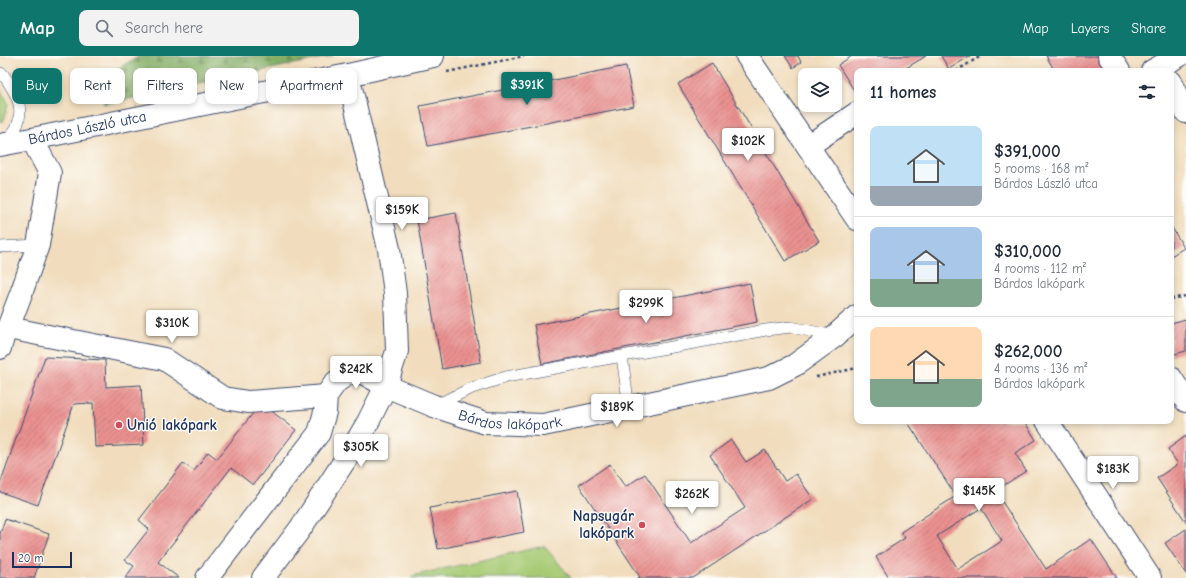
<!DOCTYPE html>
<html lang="en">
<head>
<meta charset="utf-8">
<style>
	:root { --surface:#fff; --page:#f2f2f3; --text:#1f2937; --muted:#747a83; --line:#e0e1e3; --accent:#0f766e }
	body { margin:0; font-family:"Comic Neue",sans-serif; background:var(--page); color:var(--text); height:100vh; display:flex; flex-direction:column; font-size:15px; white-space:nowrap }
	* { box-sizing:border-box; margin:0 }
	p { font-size:13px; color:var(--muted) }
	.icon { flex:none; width:22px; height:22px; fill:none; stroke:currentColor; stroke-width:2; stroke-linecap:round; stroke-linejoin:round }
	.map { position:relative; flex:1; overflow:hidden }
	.drawer { position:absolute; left:854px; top:12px; width:320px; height:356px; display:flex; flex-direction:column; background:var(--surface); border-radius:8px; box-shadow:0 2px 6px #0003 }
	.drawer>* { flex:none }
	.hud { position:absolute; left:12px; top:12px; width:380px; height:36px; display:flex; gap:8px }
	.tools { position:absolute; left:798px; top:12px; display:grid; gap:8px }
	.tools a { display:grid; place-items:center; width:44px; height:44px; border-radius:8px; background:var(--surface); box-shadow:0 2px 6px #0003; font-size:20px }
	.scale { position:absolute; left:12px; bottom:10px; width:60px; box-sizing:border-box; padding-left:4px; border:2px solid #1b2f5e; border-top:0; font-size:11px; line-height:14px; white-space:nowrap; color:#1b2f5e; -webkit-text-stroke:3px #fdfcf7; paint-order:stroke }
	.price { position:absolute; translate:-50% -34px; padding:0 9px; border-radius:4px; background:#fff; color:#222; font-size:13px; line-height:26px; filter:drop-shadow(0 1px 2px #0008) }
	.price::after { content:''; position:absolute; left:50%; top:24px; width:12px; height:9px; margin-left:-6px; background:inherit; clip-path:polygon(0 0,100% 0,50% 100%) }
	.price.selected { background:var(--accent); color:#fff }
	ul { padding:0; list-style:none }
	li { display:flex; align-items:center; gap:12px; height:100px; padding:0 16px }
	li+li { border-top:1px solid var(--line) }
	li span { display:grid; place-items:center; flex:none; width:112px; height:80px; border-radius:8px; color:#555 }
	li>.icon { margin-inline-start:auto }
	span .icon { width:48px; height:48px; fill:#fffc; stroke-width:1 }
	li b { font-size:17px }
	h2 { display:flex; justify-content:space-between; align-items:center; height:48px; padding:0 16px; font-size:17px }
	.tag { padding:0 14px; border-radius:8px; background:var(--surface); box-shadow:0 2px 6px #0003; font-size:14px; line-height:36px }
	.tag.selected { background:var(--accent); color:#fff }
	header { display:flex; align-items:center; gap:24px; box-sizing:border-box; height:56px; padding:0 20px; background:var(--accent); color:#fff }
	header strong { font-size:19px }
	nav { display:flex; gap:22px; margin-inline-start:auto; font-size:14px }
	.search { width:280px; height:36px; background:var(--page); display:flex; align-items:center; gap:10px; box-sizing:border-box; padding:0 14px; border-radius:8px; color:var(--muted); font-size:15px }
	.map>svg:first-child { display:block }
</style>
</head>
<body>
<header>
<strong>Map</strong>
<div class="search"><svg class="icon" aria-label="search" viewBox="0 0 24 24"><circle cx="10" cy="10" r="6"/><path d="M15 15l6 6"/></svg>Search here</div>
<nav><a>Map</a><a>Layers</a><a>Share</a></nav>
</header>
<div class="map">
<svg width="1186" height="522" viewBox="0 0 1186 522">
	<defs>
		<pattern id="forest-firs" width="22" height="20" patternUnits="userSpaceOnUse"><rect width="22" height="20" fill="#85af66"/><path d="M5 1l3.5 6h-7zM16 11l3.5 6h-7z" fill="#6c8f57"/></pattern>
		<pattern id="building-hatch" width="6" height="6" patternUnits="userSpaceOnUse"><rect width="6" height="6" fill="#ea9190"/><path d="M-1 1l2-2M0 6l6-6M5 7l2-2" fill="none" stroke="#bd7779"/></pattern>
	</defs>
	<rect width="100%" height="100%" fill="#fdfcf7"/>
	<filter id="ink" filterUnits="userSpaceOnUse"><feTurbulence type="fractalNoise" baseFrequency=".025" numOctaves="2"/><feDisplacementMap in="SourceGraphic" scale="8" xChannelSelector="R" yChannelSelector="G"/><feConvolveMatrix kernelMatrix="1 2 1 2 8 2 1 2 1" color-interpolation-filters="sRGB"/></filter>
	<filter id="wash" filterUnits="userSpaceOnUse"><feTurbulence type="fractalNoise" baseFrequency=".012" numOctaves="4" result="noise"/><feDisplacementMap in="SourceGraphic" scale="16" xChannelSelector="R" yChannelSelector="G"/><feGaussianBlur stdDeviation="0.9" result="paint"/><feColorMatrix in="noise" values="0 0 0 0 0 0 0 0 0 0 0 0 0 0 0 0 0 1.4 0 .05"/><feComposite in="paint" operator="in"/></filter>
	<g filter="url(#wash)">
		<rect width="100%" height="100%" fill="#f1ddbd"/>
		<path fill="#a7cb75" stroke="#617d6a" d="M0,33L8,48L4,64L0,66Z
			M544,490L571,522H412V520Z"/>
		<path fill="url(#forest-firs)" stroke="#506f62" d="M140,0H333L104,48L98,23Z"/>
		<g id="blocks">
			<path fill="url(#building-hatch)" fill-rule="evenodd" d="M785,0H798L801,6L793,12Z
				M852,0H926L901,15H857V39L838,9Z
				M941,0H970L949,13Z
				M1046,0H1099L1108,15H1055Z
				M712,7L819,185L785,205L678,28Z
				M626,10L634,50L428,90L420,50Z
				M456,157L481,306L442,313L417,164Z
				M1171,170L1184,192L1171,200Z
				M750,227L757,266L542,308L534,269Z
				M1186,263V295L1171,299V267Z
				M45,301L105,304L106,331L141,329L144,389L95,391L93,347L74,348L38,449L0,436V428Z
				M261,347L296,374L253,429L231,412L158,506L179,522H125L134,510L125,504L149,473L139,464L183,407L194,415L208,396L217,403Z
				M907,365H1024L1036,384L1015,397L1026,415L995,435L1046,513L1091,483L1117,522H889L876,501L905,482L901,476L956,440ZM981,452L1002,485L958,513L937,480Z
				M1186,380V466L1157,422L1178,408L1168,393Z
				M731,384L746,406L765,394L785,425L796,418L813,443L693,522H638L640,521L579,429L610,408L625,431L645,418L691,487L745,452L710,399Z
				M517,435L524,476L438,493L430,452Z
				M5,463L49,478L34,522H0V478Z
				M1186,473V518L1165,487Z"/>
		</g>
	</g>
	<g filter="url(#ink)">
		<use href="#blocks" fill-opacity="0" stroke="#3b496c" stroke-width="1"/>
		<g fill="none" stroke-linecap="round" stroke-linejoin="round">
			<defs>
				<path id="lane" d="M0,17L3,18C15,36 26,51 16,72C13,77 8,83 5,87
					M0,191L38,189
					M622,300L629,352
					M434,350L472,332L506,321L766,274L791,271L834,280"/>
				<g id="street">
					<path d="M747,0L857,163"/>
					<path d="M1109,0L1119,15"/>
					<path d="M1152,15L1179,0"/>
					<path d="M1171,26L1186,56"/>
					<path id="s1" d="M0,89L32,83L348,19L433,0"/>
					<path d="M808,90L857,57"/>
					<path d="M8,272L164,303L223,342L248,346L326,340"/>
					<path d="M0,292L4,278L8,272L22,235L38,189L50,117L32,83"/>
					<path d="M1171,322L1186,345"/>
					<path d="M1047,365L1150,522"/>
					<path id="s2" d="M207,522L319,377L325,356L326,340L336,326L349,317H363L386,330L434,350L486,367L543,369L769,322L795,309L835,280L857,260"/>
					<path d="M263,522L300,473L351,395L368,366L386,330L397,295L395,237L389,193L348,19"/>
				</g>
			</defs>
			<use href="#lane" stroke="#3b496c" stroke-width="12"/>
			<use href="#street" stroke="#3b496c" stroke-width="24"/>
			<path stroke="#3b496c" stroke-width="2.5" stroke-dasharray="3 3" stroke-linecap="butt" d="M956,15L981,0
				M447,16L524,0
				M1171,243L1186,240
				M816,321L857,312"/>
			<use href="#lane" stroke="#fff" stroke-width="11"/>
			<use href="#street" stroke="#fff" stroke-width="22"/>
		</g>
	</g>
	<g fill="#d1495b" stroke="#fdfcf7" stroke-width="1.5">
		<circle cx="119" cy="369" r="4"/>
		<circle cx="642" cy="469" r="4"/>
	</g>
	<g text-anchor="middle" stroke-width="3" stroke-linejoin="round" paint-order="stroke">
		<g font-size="15" fill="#1b2f5e" stroke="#fdfcf7">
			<text dy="5" stroke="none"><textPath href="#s1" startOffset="89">Bárdos László utca</textPath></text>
			<text dy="5" stroke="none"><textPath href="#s2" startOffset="425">Bárdos lakópark</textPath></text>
		</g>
		<g font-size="15" font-weight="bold" fill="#1b2f5e" stroke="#fdfcf7" text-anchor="start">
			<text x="127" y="374">Unió lakópark</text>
			<text x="634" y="465" text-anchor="end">Napsugár<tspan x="634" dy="17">lakópark</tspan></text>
		</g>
	</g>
</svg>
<div class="tools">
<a><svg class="icon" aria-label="layers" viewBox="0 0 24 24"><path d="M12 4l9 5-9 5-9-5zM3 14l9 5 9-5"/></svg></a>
</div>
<div class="scale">20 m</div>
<b class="price selected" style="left:527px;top:50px">$391K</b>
<b class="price" style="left:748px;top:106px">$102K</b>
<b class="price" style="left:402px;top:175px">$159K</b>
<b class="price" style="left:646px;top:268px">$299K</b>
<b class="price" style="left:172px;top:288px">$310K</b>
<b class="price" style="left:356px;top:334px">$242K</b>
<b class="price" style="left:617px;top:372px">$189K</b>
<b class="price" style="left:361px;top:412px">$305K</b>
<b class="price" style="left:1113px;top:434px">$183K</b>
<b class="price" style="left:979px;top:456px">$145K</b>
<b class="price" style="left:692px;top:459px">$262K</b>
<div class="hud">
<a class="tag selected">Buy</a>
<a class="tag">Rent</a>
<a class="tag">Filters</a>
<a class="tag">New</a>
<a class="tag">Apartment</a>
</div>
<section class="drawer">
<h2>11 homes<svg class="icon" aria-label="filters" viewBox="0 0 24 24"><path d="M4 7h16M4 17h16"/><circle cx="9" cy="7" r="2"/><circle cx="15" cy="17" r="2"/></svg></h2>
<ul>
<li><span style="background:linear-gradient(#bfe0f5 75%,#9aa5b1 0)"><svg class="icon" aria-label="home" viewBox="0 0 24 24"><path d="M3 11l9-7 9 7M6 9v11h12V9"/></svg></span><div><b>$391,000</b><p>5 rooms · 168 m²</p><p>Bárdos László utca</p></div></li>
<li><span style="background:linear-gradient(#a9c7e8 65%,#7fa58c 0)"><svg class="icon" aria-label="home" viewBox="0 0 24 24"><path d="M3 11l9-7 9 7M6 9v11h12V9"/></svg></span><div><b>$310,000</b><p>4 rooms · 112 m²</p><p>Bárdos lakópark</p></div></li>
<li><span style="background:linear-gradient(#ffd9b3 65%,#7fa58c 0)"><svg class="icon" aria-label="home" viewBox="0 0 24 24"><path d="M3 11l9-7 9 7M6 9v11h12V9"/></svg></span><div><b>$262,000</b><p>4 rooms · 136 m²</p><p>Bárdos lakópark</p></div></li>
</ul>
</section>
</div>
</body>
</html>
